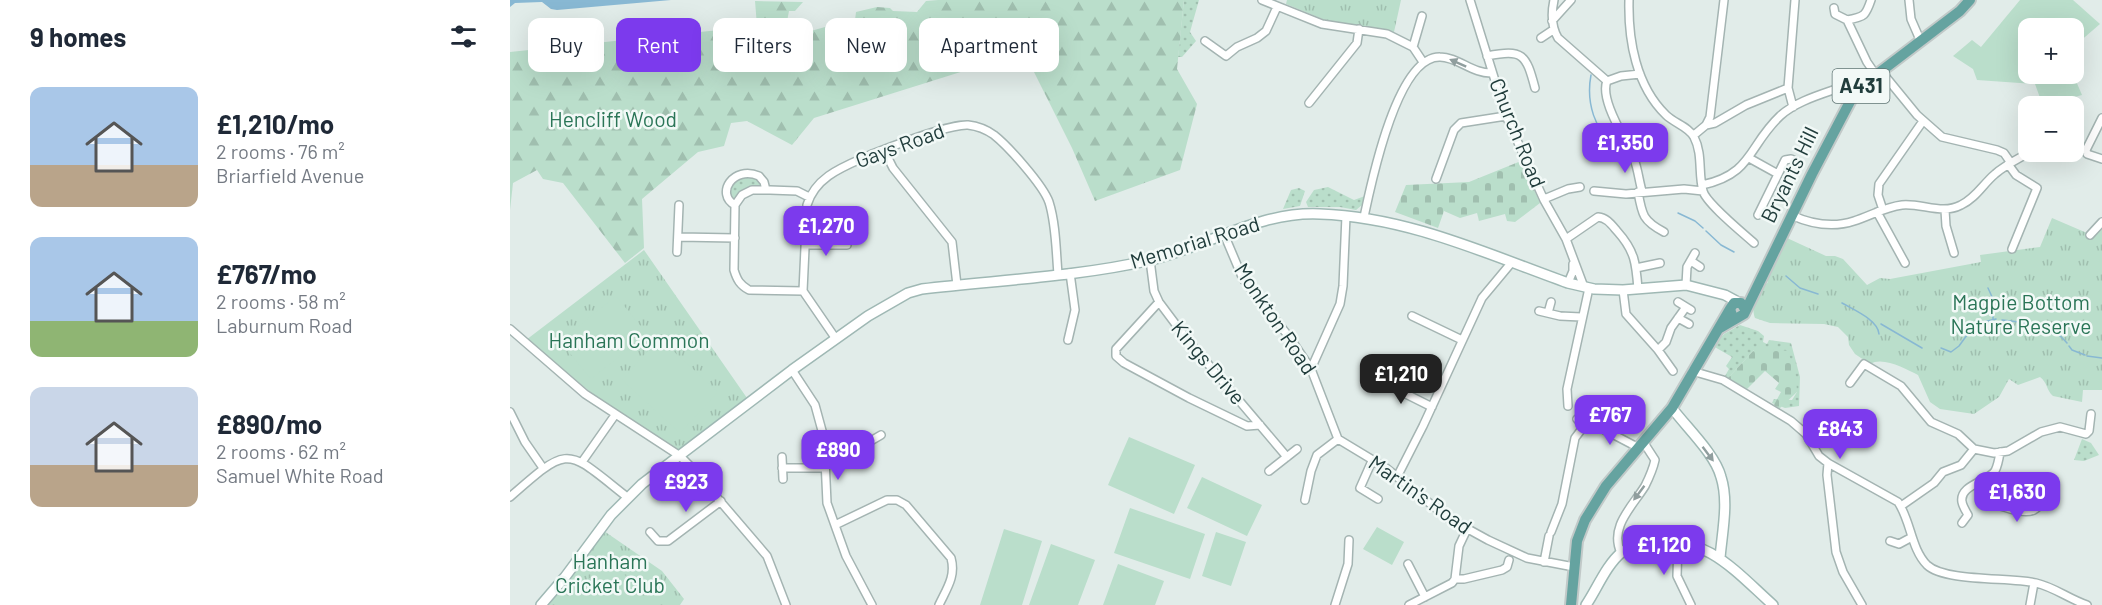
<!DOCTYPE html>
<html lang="en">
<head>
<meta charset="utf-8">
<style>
	:root { --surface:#fff; --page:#f6f6f7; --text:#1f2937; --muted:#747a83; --accent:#7c3aed }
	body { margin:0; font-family:Barlow,sans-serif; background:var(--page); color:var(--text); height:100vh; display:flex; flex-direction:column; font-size:22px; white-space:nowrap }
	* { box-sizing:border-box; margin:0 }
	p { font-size:20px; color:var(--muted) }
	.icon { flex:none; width:33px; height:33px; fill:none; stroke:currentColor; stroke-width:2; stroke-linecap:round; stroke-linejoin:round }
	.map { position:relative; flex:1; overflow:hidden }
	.side { display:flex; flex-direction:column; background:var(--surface); width:510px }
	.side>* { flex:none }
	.guide { position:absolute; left:18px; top:18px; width:570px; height:54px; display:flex; gap:12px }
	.tools { position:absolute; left:1508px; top:18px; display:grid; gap:12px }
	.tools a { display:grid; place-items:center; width:66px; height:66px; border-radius:12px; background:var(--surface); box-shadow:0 6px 24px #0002; font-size:30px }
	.price { position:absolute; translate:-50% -51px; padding:0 14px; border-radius:12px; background:var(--accent); color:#fff; font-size:20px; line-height:39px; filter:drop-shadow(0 2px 3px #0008) }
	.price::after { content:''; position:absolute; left:50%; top:36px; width:18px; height:14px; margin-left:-9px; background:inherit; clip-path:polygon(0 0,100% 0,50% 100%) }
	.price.active { background:#222; color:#fff }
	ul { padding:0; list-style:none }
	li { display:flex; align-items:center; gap:18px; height:150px; padding:0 30px }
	li span { display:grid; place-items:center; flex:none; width:168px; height:120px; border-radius:12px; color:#555 }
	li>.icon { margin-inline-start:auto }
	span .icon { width:72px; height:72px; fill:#fffc; stroke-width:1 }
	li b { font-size:26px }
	h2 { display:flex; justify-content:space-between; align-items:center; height:72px; padding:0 30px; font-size:26px }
	.pill { padding:0 21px; border-radius:12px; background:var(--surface); box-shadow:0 6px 24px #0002; font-size:21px; line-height:54px }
	.pill.active { background:var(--accent); color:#fff }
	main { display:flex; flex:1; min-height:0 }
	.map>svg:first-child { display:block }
</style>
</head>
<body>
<main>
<section class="side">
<h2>9 homes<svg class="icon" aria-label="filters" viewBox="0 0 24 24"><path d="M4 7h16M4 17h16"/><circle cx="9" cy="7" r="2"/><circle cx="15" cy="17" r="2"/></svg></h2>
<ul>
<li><span style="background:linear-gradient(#a9c7e8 65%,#b9a48a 0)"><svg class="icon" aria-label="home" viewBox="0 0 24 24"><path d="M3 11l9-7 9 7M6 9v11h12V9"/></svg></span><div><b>£1,210/mo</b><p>2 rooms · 76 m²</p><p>Briarfield Avenue</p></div></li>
<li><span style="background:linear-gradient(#a9c7e8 70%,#8fb573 0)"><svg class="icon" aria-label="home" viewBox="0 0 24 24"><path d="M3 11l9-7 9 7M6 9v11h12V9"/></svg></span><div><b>£767/mo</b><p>2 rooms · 58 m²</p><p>Laburnum Road</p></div></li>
<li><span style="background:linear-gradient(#c9d6e8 65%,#b9a48a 0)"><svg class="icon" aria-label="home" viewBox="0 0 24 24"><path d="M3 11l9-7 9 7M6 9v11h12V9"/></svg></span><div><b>£890/mo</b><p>2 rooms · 62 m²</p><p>Samuel White Road</p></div></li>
</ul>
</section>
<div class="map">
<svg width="1592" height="605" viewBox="0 0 1592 605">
	<defs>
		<pattern id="grass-dots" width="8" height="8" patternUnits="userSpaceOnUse" patternTransform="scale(1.5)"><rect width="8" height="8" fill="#badecb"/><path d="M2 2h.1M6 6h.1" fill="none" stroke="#a0bfaf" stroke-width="1.8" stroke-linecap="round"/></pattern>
		<pattern id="forest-firs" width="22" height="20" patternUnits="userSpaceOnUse" patternTransform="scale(1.5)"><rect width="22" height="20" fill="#badecb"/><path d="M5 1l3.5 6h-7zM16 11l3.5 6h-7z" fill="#a0bfaf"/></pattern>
		<pattern id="cemetery-stones" width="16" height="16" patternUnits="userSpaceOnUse" patternTransform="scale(1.5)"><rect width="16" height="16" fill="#badecb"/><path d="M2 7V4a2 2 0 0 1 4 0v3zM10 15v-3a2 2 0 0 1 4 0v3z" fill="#a0bfaf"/></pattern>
		<pattern id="park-tufts" width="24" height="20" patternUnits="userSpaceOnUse" patternTransform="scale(1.5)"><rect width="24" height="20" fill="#badecb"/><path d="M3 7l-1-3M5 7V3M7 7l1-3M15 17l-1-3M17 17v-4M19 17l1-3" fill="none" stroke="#a0bfaf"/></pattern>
	</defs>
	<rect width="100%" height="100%" fill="#e1ece9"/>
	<path fill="url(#grass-dots)" d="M674,0H689L680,32L686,41L672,57H668Z
		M242,175L251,182L252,186C239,185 229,190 223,200C217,190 222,184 228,177Z
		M818,187L844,200L855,196L852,205L846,210L830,207H798L796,202L804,190Z
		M789,188L795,191L790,206L773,209L781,190Z
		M1230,325L1248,331L1254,336L1253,342L1257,344L1259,340L1281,343L1290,377L1289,406L1275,408L1262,403L1264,399L1282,400L1287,392L1244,350L1218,378L1215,376L1219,369L1216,366L1222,357L1203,346L1214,334Z
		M1572,439L1581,443L1589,455L1574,461L1564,460Z"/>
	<path fill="url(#forest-firs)" d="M428,0H674L667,69L687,104L670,170L585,201L562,148L514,52L304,118L282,145L237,121L221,123L214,146L188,152L132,199L134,248L115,263L53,183L33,179L27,170L3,183L0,210V52L247,26L245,1L293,2L285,11H279L276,27L278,34L283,36L340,20H345L346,12L367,7L380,8L383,11L407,12L416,1Z"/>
	<path fill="url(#cemetery-stones)" d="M1011,161L1030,203L1005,222L997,221L995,214L969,221L967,213L950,218L934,211L928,228L885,212L896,185L959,182Z
		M1254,348L1278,351L1286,377L1287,392L1269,409L1264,405L1271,392L1265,389L1269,383L1255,371L1237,389L1218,378L1244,350Z"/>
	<path fill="url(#park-tufts)" d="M777,0H891L884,32L815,20L776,4Z
		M1542,218L1577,233L1581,237L1592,229V390H1573L1572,402L1543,396C1536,390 1538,383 1530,377L1508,385L1499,379L1489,397L1464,414L1430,409L1420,402L1408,375C1396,369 1373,356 1360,364L1345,354L1339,345L1338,337L1328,327L1314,324L1260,323L1245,318C1240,305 1248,294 1254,283L1256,284L1258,282L1256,279L1277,238L1316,256H1325L1333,259L1357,285L1370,278L1380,279L1471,262L1470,255L1530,247Z
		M134,250L237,398L167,451L94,403L16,340Z
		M94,531L152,571L174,599L170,605H38C59,582 75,555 94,531Z"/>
	<path fill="#badecb" d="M1510,0H1563L1590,24L1568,43L1563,59V28H1518V74H1563L1572,95L1533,106L1525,84L1467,80L1463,69L1443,56L1462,40L1471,47Z
		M106,296L137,334L81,379L50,341Z
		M149,338L208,392L170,433L112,380Z
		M619,437L685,465L664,514L598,485Z
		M692,477L752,505L737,536L677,508Z
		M620,508L695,534L680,579L604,553Z
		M867,527L894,542L882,565L853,549Z
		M494,529L532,541L512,605H470Z
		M706,532L736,542L721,586L692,576Z
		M541,544L585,560L568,605H519Z
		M608,564L654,581L645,605H593Z
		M104,570C123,578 130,585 135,605H56C67,586 81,572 104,570Z"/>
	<path fill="#88b8d3" d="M0,0H161L47,10L41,9L32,2L5,3L0,7Z"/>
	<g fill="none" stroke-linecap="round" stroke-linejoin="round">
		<path stroke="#88b8d3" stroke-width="1.5" d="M1081,75C1076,101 1084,132 1107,147
			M1168,213L1185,221L1193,228
			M1196,231L1211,245L1224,252
			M1276,276L1290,288L1308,294
			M1478,288L1483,299V319
			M1332,303C1344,310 1368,320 1369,334
			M1492,320C1516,323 1540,322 1557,343
			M1371,324L1412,348
			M1559,346L1562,350L1575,355
			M1431,348L1441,352L1449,346L1465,324L1486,319
			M1577,356L1592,358"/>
		<defs>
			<path id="street" d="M752,0L812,24L877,34L903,47L913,62
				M960,0L996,116L1034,200L1056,239L1074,287
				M1044,0C1041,14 1041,26 1048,38L1097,81
				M1119,0C1118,40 1126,86 1156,115C1164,123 1179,127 1184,137C1193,154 1188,174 1193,191C1196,203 1233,233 1244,243
				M1399,0L1401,19L1411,42
				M1324,8L1325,14L1337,20L1357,62L1366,75
				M1337,20C1355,17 1356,15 1361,0
				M1042,21L1061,0
				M1031,38L1043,30
				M695,41L716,56L727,47L747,38L756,31L767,7
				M903,47L912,16
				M977,56C1013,49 1016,54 1025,88
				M1371,71L1407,115L1432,137L1487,150L1494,153L1501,163
				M1097,81C1089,100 1117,141 1124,159C1128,169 1129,181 1132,191
				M1097,81L1111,76L1130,74
				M799,103L847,43L849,29
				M1283,107L1278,88L1285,0
				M1196,125L1205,123L1236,105L1278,88
				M1184,135L1196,125L1200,117L1214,0
				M1563,149L1576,150L1577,154L1592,159
				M374,150L383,168L442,242L447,285
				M1576,150L1592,118
				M1239,158L1268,174
				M1498,164L1506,175L1527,188L1502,249
				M926,179L944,130L951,123L996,116
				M1192,185C1243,174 1238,146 1270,116C1285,102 1309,95 1329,88H1337L1344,94
				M1084,191L1116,194L1174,189L1193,191
				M1128,192C1132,215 1133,221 1154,232
				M1034,199L1058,189L1070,187
				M225,205C205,194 223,165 249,176L254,182L256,190
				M1373,210L1368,195L1369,184L1413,121
				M1435,210L1436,226L1444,253
				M1367,212L1395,263
				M1248,215L1275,160L1281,159L1287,162
				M1281,215C1301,224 1323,228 1344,221C1360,216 1375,207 1392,205C1412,203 1432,215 1451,205C1466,198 1473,184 1485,174C1495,165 1508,159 1520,152
				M854,217C861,184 887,56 930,57C948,57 963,74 982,73
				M714,234L733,279L780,338L801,369L828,439L876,468L938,518L978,540L1017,558L1064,567
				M1580,235L1592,222
				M169,237L225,238
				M1056,239L1088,217C1097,218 1101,224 1107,231C1125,251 1126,263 1128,289
				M296,245H337
				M167,252L169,205
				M640,260L644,291L649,302L676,338L777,457
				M1181,261L1190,267
				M1126,268L1150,263
				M1058,283L1063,271V264
				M1176,285L1177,267L1185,253
				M1113,290L1116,314L1148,350L1163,371
				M293,291L239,290C230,285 227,280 224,270L225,205L232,195L242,190H260L287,191L299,197
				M649,302L606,349V356L614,363L679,398L737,426L750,425
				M1168,302L1181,310
				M1029,311L1050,316L1071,317
				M1038,313L1041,302
				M902,316L952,340
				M1168,318L1179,324
				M0,329L75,394L170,456L180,466L257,556L276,605
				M326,339L293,291L297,205C306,175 336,166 362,154C383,146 438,124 458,125C467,126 477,130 484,135C498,146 533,185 539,202C546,224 546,251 548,274
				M558,340L565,310L560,273
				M1148,350L1156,342L1161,328L1176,307
				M801,369L830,304L833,286L836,216
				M282,370L305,405L314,438L317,503L336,556L362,605
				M1182,371L1213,380L1281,421L1296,434L1309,456L1318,463L1317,475L1326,552L1333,572L1352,605
				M872,382L922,407
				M1340,383L1354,364L1391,386L1421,422L1448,434L1464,449L1484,453L1498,451L1531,432L1550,427L1576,434L1579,431L1581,414
				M1058,406L1057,389L1079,288
				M0,412L15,442L33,468
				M1074,426H1087L1129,448
				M272,457L273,479
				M315,458L335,456L371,435
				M862,461L850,488L868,499
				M72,462L105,415
				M1318,463L1388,502C1401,521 1401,549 1417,565C1435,582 1500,577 1526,583C1544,587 1559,599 1577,605
				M272,468H315
				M759,471L787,449
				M887,477L913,426L972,298L1002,262
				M1468,483C1471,488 1474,495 1478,499C1486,506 1514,515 1524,510C1533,505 1539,492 1545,484
				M0,497C61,443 56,449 117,497
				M795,500L801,471L807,455L828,439
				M1391,506L1424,483L1433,472L1451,465L1464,449
				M1452,523L1458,515C1456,511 1453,507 1452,502C1449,485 1477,482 1485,471C1488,465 1489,459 1490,452
				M325,525L377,500H387L396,505L441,558C446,576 437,588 429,605
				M140,532L148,541H158L211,501
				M1041,532L1052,504L1065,438L1074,426L1067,419
				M1380,541L1389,544L1402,537
				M1168,542L1167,576L1181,605
				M1111,553C1099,527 1122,507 1135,486C1139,478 1143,469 1145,460L1134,443
				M1034,562L1039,536
				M898,564L915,597
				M945,579H954L992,570L997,567L999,560
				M825,605L838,564L839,540
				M899,605L942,583L945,579L949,546L957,529
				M1520,605L1524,583"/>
			<path id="secondary" d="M1162,408C1177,428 1205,454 1211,477C1219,502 1212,533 1210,558
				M31,605L55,577L101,515L132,484L282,370L358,316L398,293L412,289C488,280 566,277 641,260C698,246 750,211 810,214C898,217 977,254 1058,283L1084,289L1113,290L1176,285L1215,295L1228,302
				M1076,605C1087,589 1096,565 1112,552C1120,546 1133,544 1142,542C1196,534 1227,573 1263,605"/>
			<path id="primary" d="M1222,315L1220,309L1224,303H1231L1235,309
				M1210,328L1234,314L1302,174L1344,94L1353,85L1450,11L1460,0
				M1061,605L1067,541L1075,520L1096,486L1162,408L1220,309"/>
		</defs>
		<use href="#street" stroke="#a4b4b2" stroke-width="10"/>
		<use href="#secondary" stroke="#9fb8b4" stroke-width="12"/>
		<use href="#primary" stroke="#c1c9c8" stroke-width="14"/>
		<use href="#street" stroke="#fff" stroke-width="7"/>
		<use href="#secondary" stroke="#fff" stroke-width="9"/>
		<use href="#primary" stroke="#65a3a0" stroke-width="10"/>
	</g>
	<defs><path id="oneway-solid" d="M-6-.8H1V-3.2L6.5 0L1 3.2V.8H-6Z" transform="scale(1.5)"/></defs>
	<g fill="#909e9e">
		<use href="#oneway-solid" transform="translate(948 63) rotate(-156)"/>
		<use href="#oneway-solid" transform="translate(1198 454) rotate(53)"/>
		<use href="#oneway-solid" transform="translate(1129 493) rotate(127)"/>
	</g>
	<g text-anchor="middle" stroke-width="5" stroke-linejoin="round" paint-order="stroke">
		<rect fill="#f2f9f7" stroke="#607574" stroke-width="1.5" x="1322.5" y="69" width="57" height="34" rx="4.5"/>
		<g font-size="20" font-weight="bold" fill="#213d3c">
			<text x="1351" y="93">A431</text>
		</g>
		<g font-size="21" fill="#2a7557" stroke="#f2f9f7">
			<text x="103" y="127">Hencliff Wood</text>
			<text x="1511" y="310">Magpie Bottom<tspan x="1511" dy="24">Nature Reserve</tspan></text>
			<text x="119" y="348">Hanham Common</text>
			<text x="100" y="569">Hanham<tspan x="100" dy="24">Cricket Club</tspan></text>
		</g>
		<g font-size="21" fill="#213d3c" stroke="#f2f9f7">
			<text transform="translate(1007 133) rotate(68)" y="7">Church Road</text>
			<text transform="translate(390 146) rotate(-20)" y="7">Gays Road</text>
			<text transform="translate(1280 175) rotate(-64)" y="7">Bryants Hill</text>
			<text transform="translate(685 243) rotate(-17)" y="7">Memorial Road</text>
			<text transform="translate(765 319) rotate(56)" y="7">Monkton Road</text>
			<text transform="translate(698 363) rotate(50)" y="7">Kings Drive</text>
			<text transform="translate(910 495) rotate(35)" y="7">Martin's Road</text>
		</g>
	</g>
</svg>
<div class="tools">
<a>+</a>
<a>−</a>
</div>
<b class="price" style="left:1115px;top:174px">£1,350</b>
<b class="price" style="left:316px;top:257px">£1,270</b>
<b class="price active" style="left:891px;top:405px">£1,210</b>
<b class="price" style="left:1100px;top:446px">£767</b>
<b class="price" style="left:1330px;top:460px">£843</b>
<b class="price" style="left:328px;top:481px">£890</b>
<b class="price" style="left:176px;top:513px">£923</b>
<b class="price" style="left:1507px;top:523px">£1,630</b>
<b class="price" style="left:1154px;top:576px">£1,120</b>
<div class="guide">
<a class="pill">Buy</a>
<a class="pill active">Rent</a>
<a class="pill">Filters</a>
<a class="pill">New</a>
<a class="pill">Apartment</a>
</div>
</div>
</main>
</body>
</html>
